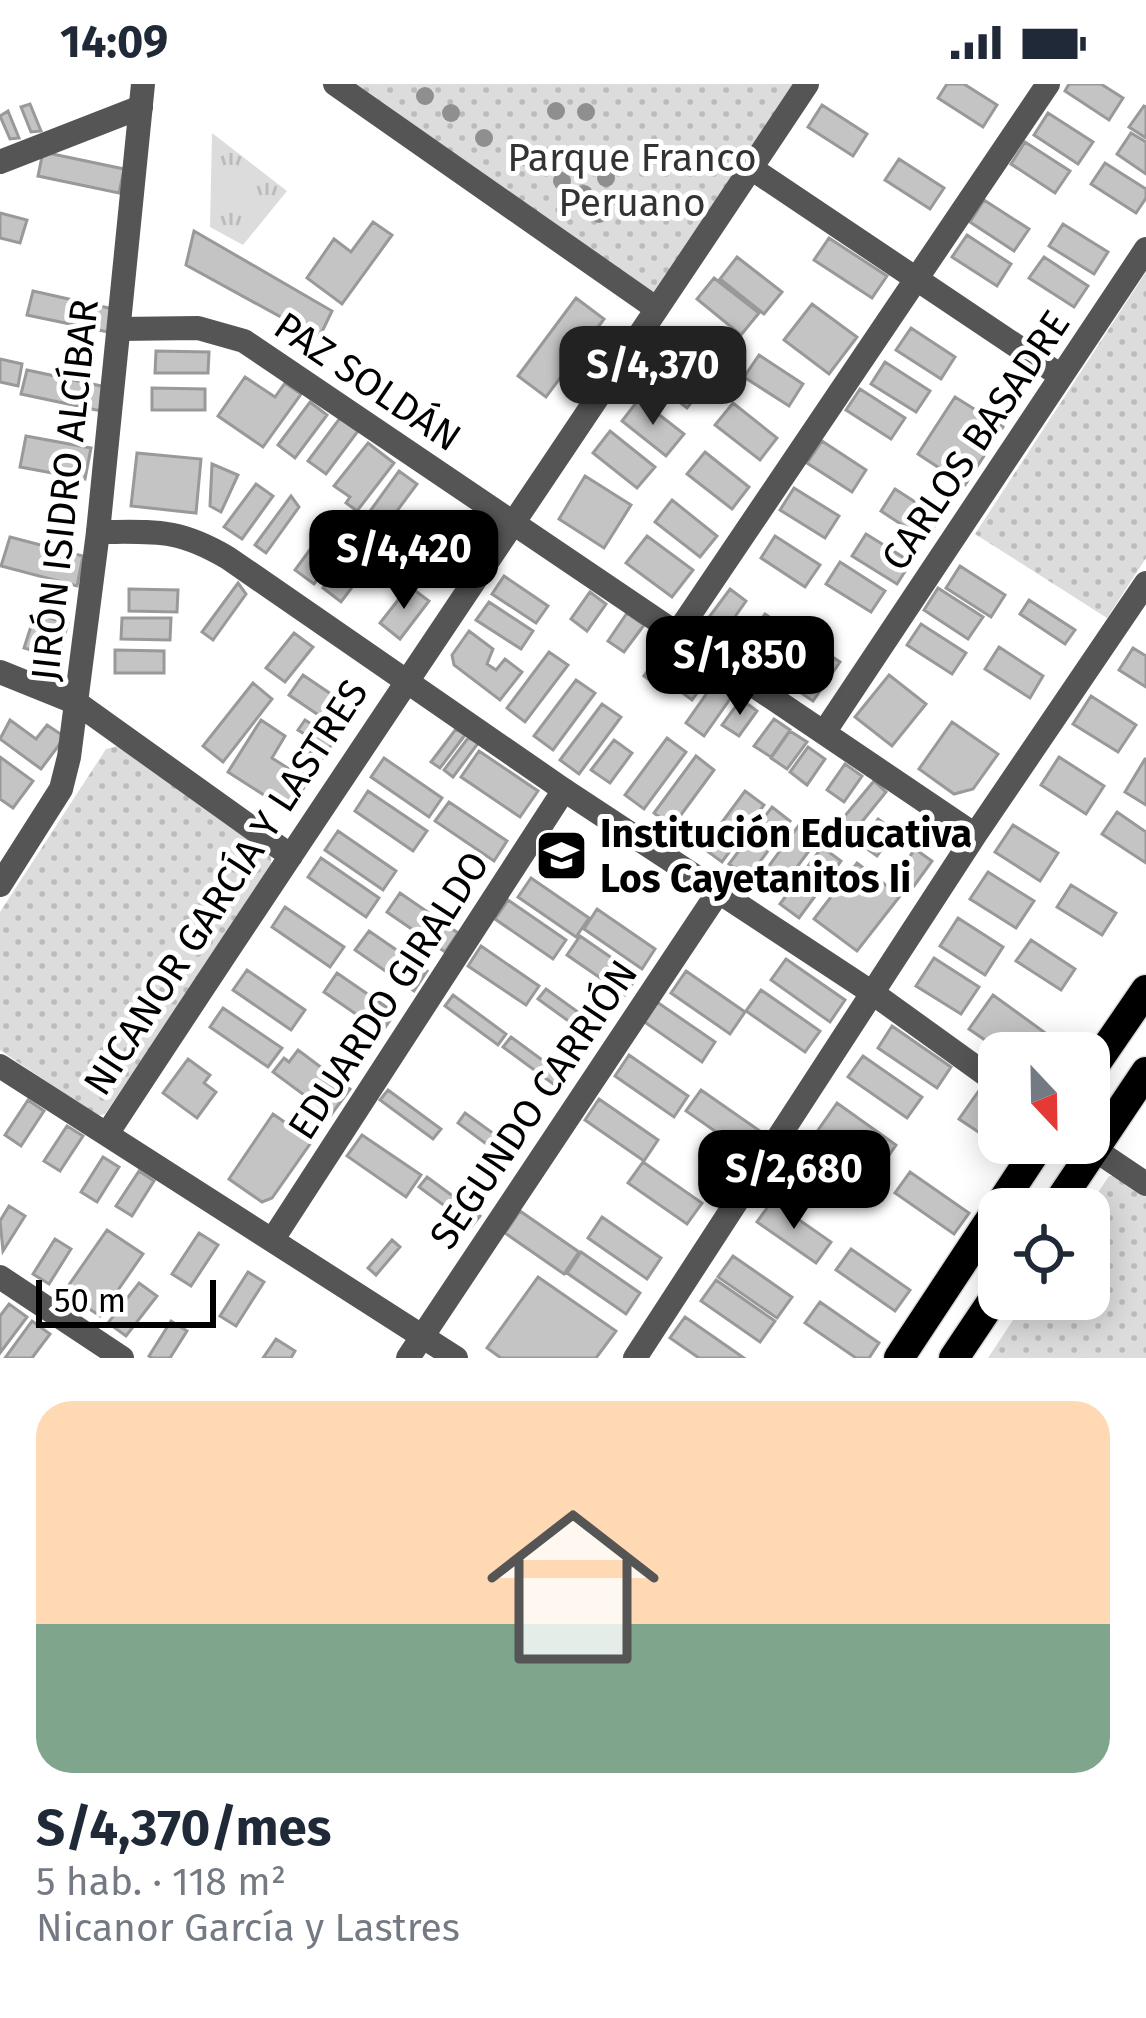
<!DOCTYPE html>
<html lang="es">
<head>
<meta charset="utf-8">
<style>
	:root { --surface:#fff; --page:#f2f2f3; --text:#1f2937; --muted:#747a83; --accent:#000 }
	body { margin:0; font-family:"Fira Sans",sans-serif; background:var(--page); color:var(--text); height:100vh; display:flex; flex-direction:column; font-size:45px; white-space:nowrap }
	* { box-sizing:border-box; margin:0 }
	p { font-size:39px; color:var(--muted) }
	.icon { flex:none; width:66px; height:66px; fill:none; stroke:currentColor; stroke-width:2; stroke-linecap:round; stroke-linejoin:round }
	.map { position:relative; height:1274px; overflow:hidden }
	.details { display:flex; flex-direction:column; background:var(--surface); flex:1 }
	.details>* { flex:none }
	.needle { width:78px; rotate:158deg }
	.fabs { position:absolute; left:978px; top:948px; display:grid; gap:24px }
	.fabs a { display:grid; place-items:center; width:132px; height:132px; border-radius:24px; background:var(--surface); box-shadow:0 6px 30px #0003; font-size:60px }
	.scale { position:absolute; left:36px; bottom:30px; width:180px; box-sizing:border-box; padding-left:12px; border:6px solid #000; border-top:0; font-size:33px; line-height:42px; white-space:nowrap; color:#000; -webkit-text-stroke:9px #fff; paint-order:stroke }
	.price { position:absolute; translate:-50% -102px; padding:0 27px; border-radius:24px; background:var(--accent); color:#fff; font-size:39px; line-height:78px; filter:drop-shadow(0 3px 6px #0008) }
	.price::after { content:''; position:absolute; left:50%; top:72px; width:36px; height:27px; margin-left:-18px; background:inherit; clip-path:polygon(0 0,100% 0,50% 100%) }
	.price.active { background:#222; color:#fff }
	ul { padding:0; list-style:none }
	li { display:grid; align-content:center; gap:24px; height:636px; padding:0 36px }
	li span { display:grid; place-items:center; height:372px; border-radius:36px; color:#555 }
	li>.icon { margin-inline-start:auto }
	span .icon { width:216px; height:216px; fill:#fffc; stroke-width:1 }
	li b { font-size:51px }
	.status { display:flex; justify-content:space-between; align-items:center; height:84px; padding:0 60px; background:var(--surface); direction:ltr }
	.status svg { height:33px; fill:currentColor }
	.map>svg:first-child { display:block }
</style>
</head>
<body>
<div class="status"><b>14:09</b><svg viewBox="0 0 49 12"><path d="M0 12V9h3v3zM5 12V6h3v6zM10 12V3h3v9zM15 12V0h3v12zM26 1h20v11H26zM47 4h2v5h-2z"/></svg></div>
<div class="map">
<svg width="1146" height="1274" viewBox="0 0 1146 1274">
	<defs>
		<pattern id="grass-tufts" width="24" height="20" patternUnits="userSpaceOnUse" patternTransform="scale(3)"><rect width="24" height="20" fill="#dcdcdc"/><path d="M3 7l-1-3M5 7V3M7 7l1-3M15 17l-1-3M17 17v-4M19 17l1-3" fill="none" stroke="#bbb"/></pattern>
		<pattern id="park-dots" width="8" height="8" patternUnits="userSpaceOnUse" patternTransform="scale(3)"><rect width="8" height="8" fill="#dcdcdc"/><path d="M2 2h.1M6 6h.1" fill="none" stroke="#bbb" stroke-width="1.8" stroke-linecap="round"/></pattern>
	</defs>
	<rect width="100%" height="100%" fill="#fff"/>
	<path fill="url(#grass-tufts)" d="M212,49L287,107L243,161L210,143Z"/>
	<path fill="url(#park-dots)" d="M335,0H807L657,225Z
		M1146,188V474L1107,534L975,450Z
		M118,662L270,766L272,784L105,1030L97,1032L0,966V828L106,665Z
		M1109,1092H1120L1146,1109V1274H988L1027,1215H1089L1087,1125Z"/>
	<path fill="#c4c4c4" stroke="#999" stroke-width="3" d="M947,0H964L997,21L983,43L938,14Z
		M1069,0H1101L1123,14L1109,36L1065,7Z
		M30,20L41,47L31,48L21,23Z
		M822,21L867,50L853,72L808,43Z
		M1144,22L1146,23V54L1129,43Z
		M8,27L19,54L10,55L0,32Z
		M1048,29L1093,58L1078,80L1034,51Z
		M1131,49L1146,58V90L1117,70Z
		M1025,58L1070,87L1055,109L1011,80Z
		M43,68L124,85L119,109L38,92Z
		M899,75L944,104L930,125L885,96Z
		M1105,79L1146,105V114L1136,129L1091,100Z
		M984,116L1029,145L1014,167L970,138Z
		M0,129L27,136L20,159L0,154Z
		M373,138L392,151L342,220L307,194L334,155L351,168Z
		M1063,140L1108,168L1094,190L1049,162Z
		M194,147L332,227L319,254L186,181Z
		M967,151L1011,180L997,202L952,173Z
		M829,154L887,192L872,214L814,176Z
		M737,173L782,208L764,230L720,195Z
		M1044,173L1088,202L1074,223L1029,194Z
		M714,194L759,229L741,251L697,215Z
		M33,207L113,225L108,248L27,231Z
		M576,214L604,235L546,313L518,292Z
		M812,220L857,253L829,290L784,256Z
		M911,244L955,273L941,295L896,266Z
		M156,267L209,268L208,289H155Z
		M660,267L704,303L687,324L642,289Z
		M759,271L803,300L789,322L744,293Z
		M0,275L22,280L18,302L0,298Z
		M885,278L930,307L916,328L871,300Z
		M27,286L106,303L101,327L21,310Z
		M245,293L275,313L285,299L301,310L263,363L218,332Z
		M152,304L205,305V326H152Z
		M860,305L905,334L891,355L846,326Z
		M955,313L1003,343L965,401L918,370Z
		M639,315L684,350L666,372L622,337Z
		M310,318L327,331L295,374L278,361Z
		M733,319L777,354L760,376L715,341Z
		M340,334L358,347L326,390L308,377Z
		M610,347L655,383L637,404L593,369Z
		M26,352L91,364L85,395L20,383Z
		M822,357L866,386L852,408L807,379Z
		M368,359L394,379L357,427L346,419L350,413L334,402Z
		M705,368L749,403L732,425L687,390Z
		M137,369L201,375L196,429L131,422Z
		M212,380L238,391L221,428L210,422Z
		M399,387L417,400L385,443L368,430Z
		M585,392L631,421L604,464L559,435Z
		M256,400L273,412L242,455L224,443Z
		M794,404L839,432L825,454L780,426Z
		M895,405L940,434L925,456L881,427Z
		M291,412L299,423L266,469L255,461Z
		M672,416L717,452L700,473L655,438Z
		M337,429L356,443L314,500L295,486Z
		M416,436L461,465L449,483L404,454Z
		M365,447L384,461L341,518L323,504Z
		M866,450L911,478L897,500L852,472Z
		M647,452L693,486L672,513L626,479Z
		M775,452L820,481L805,503L761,474Z
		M10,453L83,472L77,502L1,482Z
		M840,478L885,507L871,528L826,500Z
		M960,482L1005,511L991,533L946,504Z
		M504,492L548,522L536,539L492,510Z
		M238,499L246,510L213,556L202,548Z
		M409,502L429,517L400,555L380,539Z
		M938,504L983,533L968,555L924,526Z
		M129,505L178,506L177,528L129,527Z
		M730,505L746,517L727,544L710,532Z
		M590,508L606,520L587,547L571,535Z
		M1029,516L1075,546L1065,560L1020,530Z
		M489,518L533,547L521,565L476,536Z
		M627,529L644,541L624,568L608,557Z
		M35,530L68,539L58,574L24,564Z
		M765,530L781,541L762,569L746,557Z
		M122,534H171L170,556L121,555Z
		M921,540L966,569L952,590L907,561Z
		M787,543L840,578L813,617L761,582Z
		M469,547L493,565L487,580L496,586L505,575L522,588L500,616L454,581L452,571Z
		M294,549L313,563L285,598L266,584Z
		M999,563L1043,592L1030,614L985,585Z
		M1133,564L1146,572V603L1119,586Z
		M663,565L680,577L660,604L644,592Z
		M115,566L164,567V589H115Z
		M549,568L568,581L525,638L507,624Z
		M696,577L712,589L692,616L676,604Z
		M303,591L353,625L339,645L289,611Z
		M889,591L926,620L892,662L855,633Z
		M576,596L595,609L553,666L534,652Z
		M253,599L272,615L223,678L203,662Z
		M714,599L732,612L704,652L686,639Z
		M1091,612L1136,641L1118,668L1073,640Z
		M741,615L757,627L739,652L722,641Z
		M602,620L621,633L579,690L560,676Z
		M774,635L790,646L771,673L754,662Z
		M10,636L36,655L47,641L65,653L41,685L0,655Z
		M261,636L285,652L272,674L297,690L317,658L298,646L305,636L335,655L296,716L278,720L228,688Z
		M952,638L998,670L973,705L954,710L919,685Z
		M456,645L465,651L440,684L431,678Z
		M790,647L807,658L787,685L771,674Z
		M468,654L479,658L453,693L444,686Z
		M667,654L686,668L644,725L625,711Z
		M614,656L632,669L610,699L591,686Z
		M808,663L825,675L807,701L790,688Z
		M479,667L538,707L520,733L461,693Z
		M696,672L714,686L672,743L654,729Z
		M0,673L33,697L13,724L0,715Z
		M1059,673L1104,702L1086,730L1041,701Z
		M384,674L442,714L429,733L371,693Z
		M1145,675H1146V721L1125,708Z
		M845,680L862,692L844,718L827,706Z
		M874,697L886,708L852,750L839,739Z
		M368,707L427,747L413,767L355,727Z
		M745,707L764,721L722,778L703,764Z
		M449,718L507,757L494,777L435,737Z
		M772,723L790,737L748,794L729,780Z
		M1117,728L1146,748V779L1102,750Z
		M878,735L895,747L877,772L860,760Z
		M799,741L818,755L776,811L757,798Z
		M1013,741L1058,769L1040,797L995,768Z
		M338,747L396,787L383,806L325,766Z
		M822,763L841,777L799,834L780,820Z
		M915,765L932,777L914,802L897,790Z
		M321,774L379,814L366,833L308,793Z
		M857,779L900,812L857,867L814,835Z
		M988,788L1034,817L1016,844L970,815Z
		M531,794L589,834L576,853L518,813Z
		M1071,801L1116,829L1102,851L1057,823Z
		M400,809L458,849L445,868L387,828Z
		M508,816L566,856L553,875L495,835Z
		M285,823L344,863L330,883L272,843Z
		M597,825L655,865L642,885L584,845Z
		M958,834L1003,863L985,891L940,862Z
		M369,847L427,887L414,907L355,866Z
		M580,852L638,892L625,911L567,871Z
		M1031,856L1075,885L1061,906L1016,877Z
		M481,862L539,902L526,921L468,882Z
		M934,874L979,903L961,930L916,902Z
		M786,875L845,916L830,938L771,896Z
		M247,886L305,926L291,946L233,906Z
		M686,887L745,928L730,950L671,909Z
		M337,889L395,929L382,948L324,908Z
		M546,905L600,944L592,954L538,915Z
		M761,906L820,947L805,968L746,927Z
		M453,911L506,950L498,961L445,922Z
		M993,911L1044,948L1028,969H1004L969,945Z
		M657,918L715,958L702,978L643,937Z
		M223,924L282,964L268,983L210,943Z
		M892,942L951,983L937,1004L878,964Z
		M511,953L564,992L556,1002L503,963Z
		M298,966L350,1005L331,1031L273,988L284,974L289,978Z
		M629,971L688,1012L674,1033L615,992Z
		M863,972L922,1013L907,1034L848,993Z
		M188,975L210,991L204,999L216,1008L197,1034L163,1009Z
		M983,1001L999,1010V1054L995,1059L959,1035Z
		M388,1006L441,1045L433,1055L380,1016Z
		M701,1006L760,1047L745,1068L686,1027Z
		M599,1015L658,1056L644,1077L585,1036Z
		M28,1016L44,1027L21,1062L5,1051Z
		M837,1019L896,1061L866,1104L807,1062Z
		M465,1029L519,1068L511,1078L458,1039Z
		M273,1030L312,1057L272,1114L262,1118L229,1095Z
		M67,1042L83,1052L60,1087L44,1077Z
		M362,1051L421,1091L406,1113L347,1072Z
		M103,1073L119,1083L97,1118L81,1108Z
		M643,1078L702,1119L687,1140L628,1099Z
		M139,1087L154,1097L132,1132L116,1122Z
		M910,1088L969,1129L954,1150L895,1109Z
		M427,1093L480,1132L472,1142L419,1103Z
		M772,1117L831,1158L816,1179L757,1138Z
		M9,1122L25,1132L3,1167L0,1137Z
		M520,1127L579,1168L564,1190L505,1149Z
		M602,1133L661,1174L647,1195L588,1154Z
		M107,1146L143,1170L100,1232L64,1208Z
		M199,1149L218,1161L191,1202L172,1190Z
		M55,1155L71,1165L49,1200L33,1190Z
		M392,1156L400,1163L376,1191L368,1184Z
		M851,1165L910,1206L895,1227L836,1186Z
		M581,1168L640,1209L626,1230L567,1189Z
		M733,1172L792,1213L777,1234L718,1193Z
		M248,1188L264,1198L236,1242L220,1232Z
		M538,1193L616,1247L596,1274H501L487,1264Z
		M716,1196L775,1237L760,1258L701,1217Z
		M139,1199L157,1212L126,1252L108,1239Z
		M820,1218L879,1259L869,1274H856L805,1239Z
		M9,1220L27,1233L0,1269V1232Z
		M685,1233L744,1274H699L670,1254Z
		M32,1237L50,1250L32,1274H5Z
		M171,1237L187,1247L170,1274H152L149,1272Z
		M276,1255L295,1267L291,1274H263Z"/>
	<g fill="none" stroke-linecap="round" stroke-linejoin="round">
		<defs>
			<path id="primary" d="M1089,989L1146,906
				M1054,1125L1146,988
				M899,1274L1041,1059
				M954,1274L999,1207"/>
		</defs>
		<use href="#primary" stroke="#dbdbdb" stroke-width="33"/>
		<path stroke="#555" stroke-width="24" d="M335,0L657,225
			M0,78L141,23
			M751,84L1061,292
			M119,245L198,244L244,257L975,751
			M678,548L1048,0
			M0,588L77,619L291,772
			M825,647L1146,165
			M0,801L61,705L69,673L98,448
			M0,982L456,1274
			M107,1050C337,698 574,351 807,0
			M273,1155L564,706
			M0,1193L122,1274
			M408,1274L719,807
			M635,1274L975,751L1146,499"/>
		<path stroke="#555" stroke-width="24" d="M143,0L98,448C156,448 177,444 228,474L564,706L874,910L999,1000
			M1085,1059L1146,1100"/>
		<use href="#primary" stroke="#000" stroke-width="30"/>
	</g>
	<g fill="#8f8f8f">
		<circle cx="425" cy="12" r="9"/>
		<circle cx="556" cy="27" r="9"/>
		<circle cx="586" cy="28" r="9"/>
		<circle cx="451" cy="29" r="9"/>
		<circle cx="484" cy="54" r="9"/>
		<circle cx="587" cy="73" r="9"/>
		<circle cx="527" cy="74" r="9"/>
		<circle cx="606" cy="94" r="9"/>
		<circle cx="562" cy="97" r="9"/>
		<circle cx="584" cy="110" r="9"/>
		<circle cx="621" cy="115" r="9"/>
		<circle cx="599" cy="130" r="9"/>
	</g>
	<defs>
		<symbol id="school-square" viewBox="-11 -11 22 22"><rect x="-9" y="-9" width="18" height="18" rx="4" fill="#000" stroke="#fff"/><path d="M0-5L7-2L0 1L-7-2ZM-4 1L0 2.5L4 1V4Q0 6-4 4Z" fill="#fff"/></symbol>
	</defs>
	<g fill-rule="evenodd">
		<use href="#school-square" x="532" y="742" width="59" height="59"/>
	</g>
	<g text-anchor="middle" stroke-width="10" stroke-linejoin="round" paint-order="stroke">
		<g font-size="39" fill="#333" stroke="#fff">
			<text x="632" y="87">Parque Franco<tspan x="632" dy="45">Peruano</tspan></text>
		</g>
		<g font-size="39" fill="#000" stroke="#fff">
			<text transform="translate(368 297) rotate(34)" y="14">PAZ SOLDÁN</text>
			<text transform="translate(975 356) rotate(-56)" y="14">CARLOS BASADRE</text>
			<text transform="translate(64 406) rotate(-84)" y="14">JIRÓN ISIDRO ALCÍBAR</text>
			<text transform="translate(225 803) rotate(-57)" y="14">NICANOR GARCÍA Y LASTRES</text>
			<text transform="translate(388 911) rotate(-57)" y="14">EDUARDO GIRALDO</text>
			<text transform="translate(533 1020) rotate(-56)" y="14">SEGUNDO CARRIÓN</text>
		</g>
		<g font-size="39" font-weight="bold" fill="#000" stroke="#fff" text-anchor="start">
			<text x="600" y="763">Institución Educativa<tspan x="600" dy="45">Los Cayetanitos Ii</tspan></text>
		</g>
	</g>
</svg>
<div class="fabs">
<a><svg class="needle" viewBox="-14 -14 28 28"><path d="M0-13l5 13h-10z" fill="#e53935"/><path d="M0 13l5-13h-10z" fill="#747a83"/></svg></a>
<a><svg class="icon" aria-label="locate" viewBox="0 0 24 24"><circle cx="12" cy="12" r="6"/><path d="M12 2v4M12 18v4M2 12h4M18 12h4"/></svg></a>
</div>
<div class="scale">50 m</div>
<b class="price active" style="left:653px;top:344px">S/4,370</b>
<b class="price" style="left:404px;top:528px">S/4,420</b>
<b class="price" style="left:740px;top:634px">S/1,850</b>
<b class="price" style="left:794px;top:1148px">S/2,680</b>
</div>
<section class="details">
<ul>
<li><span style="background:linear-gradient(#ffd9b3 60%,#7fa58c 0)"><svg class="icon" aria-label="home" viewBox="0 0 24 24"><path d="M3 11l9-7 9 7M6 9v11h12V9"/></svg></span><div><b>S/4,370/mes</b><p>5 hab. · 118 m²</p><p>Nicanor García y Lastres</p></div></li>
</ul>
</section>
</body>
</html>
